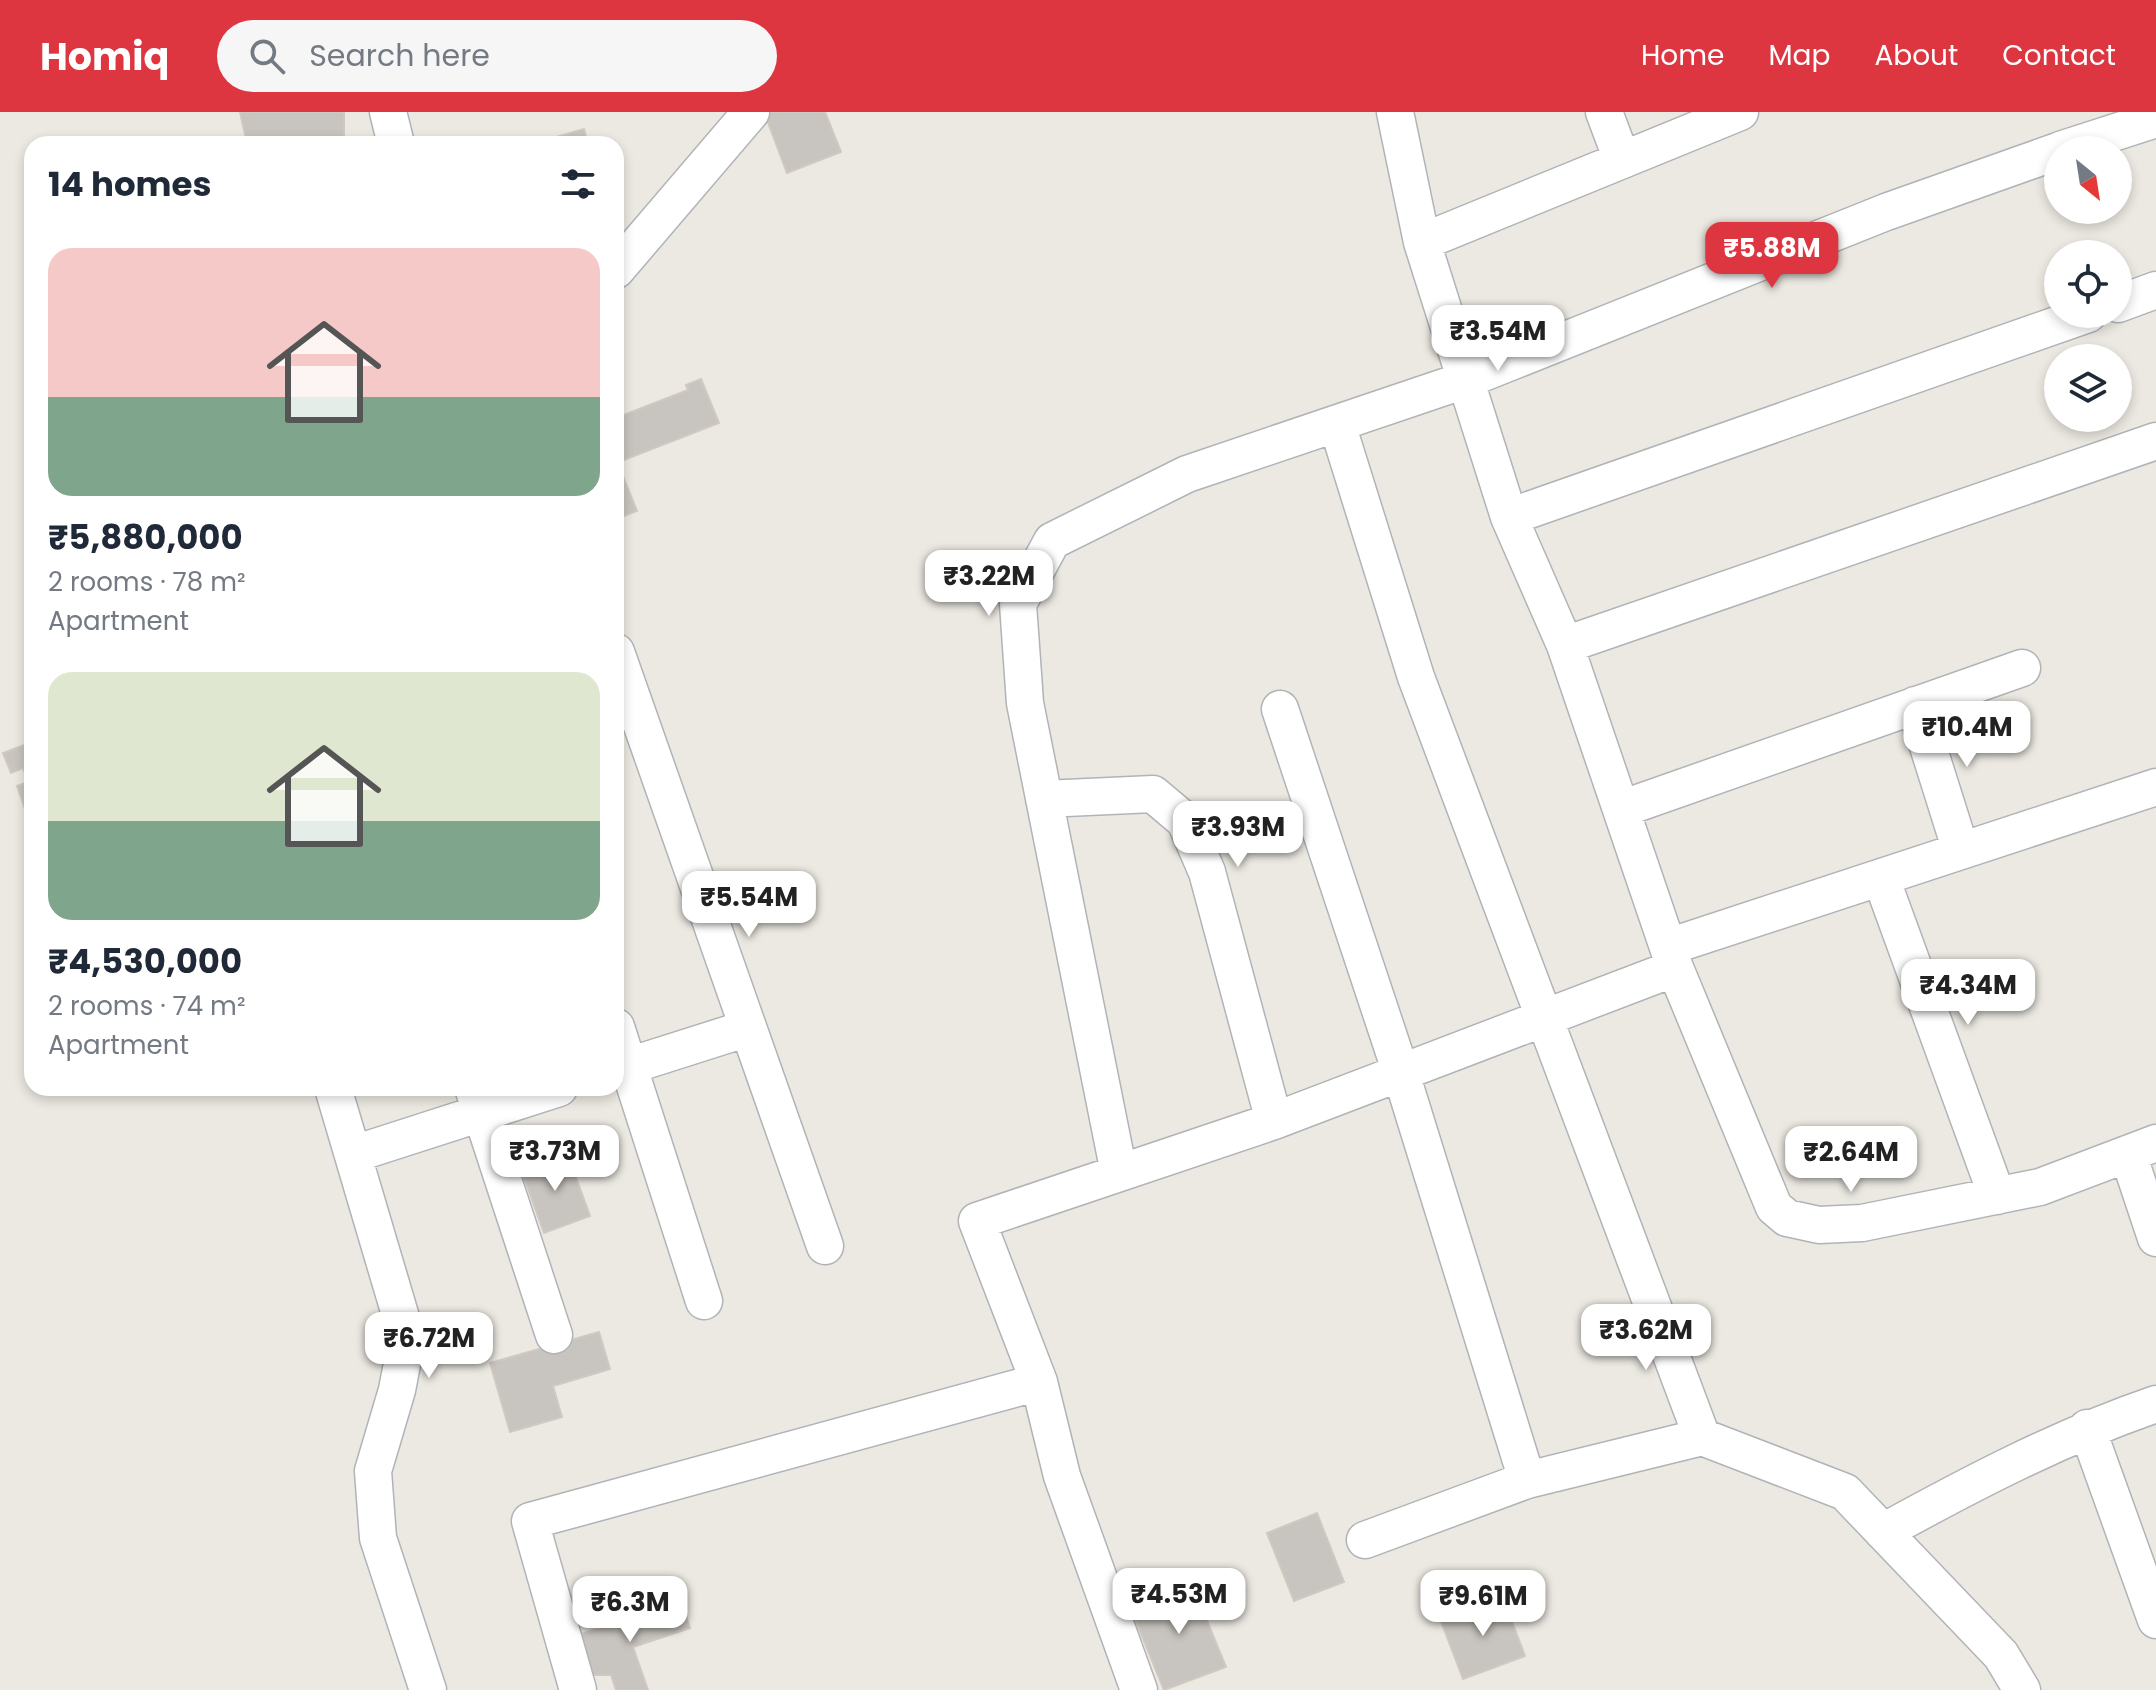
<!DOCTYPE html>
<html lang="en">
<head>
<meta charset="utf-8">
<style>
	:root { --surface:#fff; --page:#f6f6f7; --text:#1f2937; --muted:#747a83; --accent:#de3641 }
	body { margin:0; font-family:Poppins,sans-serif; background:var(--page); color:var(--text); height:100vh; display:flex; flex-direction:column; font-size:30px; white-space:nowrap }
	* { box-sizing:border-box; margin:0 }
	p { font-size:26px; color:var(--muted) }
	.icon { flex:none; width:44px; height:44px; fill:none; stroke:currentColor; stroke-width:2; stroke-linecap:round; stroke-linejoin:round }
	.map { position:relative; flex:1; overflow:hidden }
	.panel { position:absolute; left:24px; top:24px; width:600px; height:960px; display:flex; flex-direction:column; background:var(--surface); border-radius:24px; box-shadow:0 4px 12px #0003 }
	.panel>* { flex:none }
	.needle { width:52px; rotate:150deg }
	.tools { position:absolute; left:2044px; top:24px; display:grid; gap:16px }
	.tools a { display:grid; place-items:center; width:88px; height:88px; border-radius:50%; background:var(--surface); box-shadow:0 4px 12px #0003; font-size:40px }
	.price { position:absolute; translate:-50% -68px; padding:0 18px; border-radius:16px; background:#fff; color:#222; font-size:26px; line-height:52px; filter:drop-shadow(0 2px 4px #0008) }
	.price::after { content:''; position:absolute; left:50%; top:48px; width:24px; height:18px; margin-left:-12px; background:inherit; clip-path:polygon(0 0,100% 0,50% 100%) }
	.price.current { background:var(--accent); color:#fff }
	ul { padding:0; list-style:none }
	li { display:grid; align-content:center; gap:16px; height:424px; padding:0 24px }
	li span { display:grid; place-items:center; height:248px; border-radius:24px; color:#555 }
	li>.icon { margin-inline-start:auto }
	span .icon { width:144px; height:144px; fill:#fffc; stroke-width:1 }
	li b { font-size:34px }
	h2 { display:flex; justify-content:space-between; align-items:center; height:96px; padding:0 24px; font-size:34px }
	header { display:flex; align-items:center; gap:48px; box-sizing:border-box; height:112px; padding:0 40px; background:var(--accent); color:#fff }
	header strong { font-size:38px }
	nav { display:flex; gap:44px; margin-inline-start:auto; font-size:28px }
	.search { width:560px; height:72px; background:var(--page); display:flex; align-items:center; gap:20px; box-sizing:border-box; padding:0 28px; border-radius:44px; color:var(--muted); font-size:30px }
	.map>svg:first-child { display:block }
</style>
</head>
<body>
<header>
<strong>Homiq</strong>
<div class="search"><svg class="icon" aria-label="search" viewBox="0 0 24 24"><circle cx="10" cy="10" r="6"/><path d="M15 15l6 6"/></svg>Search here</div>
<nav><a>Home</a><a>Map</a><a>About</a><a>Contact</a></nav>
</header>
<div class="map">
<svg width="2156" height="1578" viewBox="0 0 2156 1578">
	<rect width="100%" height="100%" fill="#ece9e2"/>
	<path fill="#c8c4bf" stroke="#d1c9c1" stroke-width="2" d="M240,0H344V32H247Z
		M764,0H825L841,40L787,61Z
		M584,17L588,32H533Z
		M701,267L719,311L616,351V306L688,278L686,273Z
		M619,354L637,399L616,407V355Z
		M32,630V705L28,706L17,674L29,670L23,656L11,661L3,641Z
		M567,1041L590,1104L544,1121L521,1057Z
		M599,1220L610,1257L553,1274L562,1305L510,1320L490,1251Z
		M1317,1401L1344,1470L1294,1489L1267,1421Z
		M1189,1465L1226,1555L1164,1578L1133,1502L1161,1491L1156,1479Z
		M1503,1486L1525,1544L1463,1567L1441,1509Z
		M681,1488L690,1516L633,1535L648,1578H616L611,1563H592L579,1523Z"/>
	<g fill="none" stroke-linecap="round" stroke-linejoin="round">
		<defs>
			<path id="minor" d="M388,0L396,32
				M1395,0L1422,130L1509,405L1565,533
				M1604,0L1622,48
				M2060,38L2156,7
				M1422,130L1740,0
				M616,158L751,0
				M2118,192L2156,178
				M1337,312L1416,565L1702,1325L1527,1368L1365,1428
				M1509,405L2088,202
				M616,540L825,1134
				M1915,593L1961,739
				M1280,597L1400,958L1527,1368
				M1044,687L1153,682L1185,709L1207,760L1274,1009
				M1621,697L2022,556
				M1881,766L1997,1084
				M1668,835L2156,675
				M1675,856L1774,1095L1787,1106L1819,1113L1862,1111L2040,1075L2156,1031
				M616,915L704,1189
				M616,958L748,916
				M333,976L407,1226L397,1278L373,1359L378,1426L428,1578
				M473,976L554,1223
				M354,1042L559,976
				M2128,1042L2156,1126
				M1119,1061L1025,591L1018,492L1052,429L1187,362L1468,267L1886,100L2058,39
				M1039,1270L1062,1364L1139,1578
				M2087,1316L2156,1508
				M1702,1325L1845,1380L2001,1543L2022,1578
				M1883,1420C1972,1371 2060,1325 2156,1292
				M578,1578L530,1409L1039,1270L977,1109L1274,1009L1675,856L1565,533L2156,329"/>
		</defs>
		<use href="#minor" stroke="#b0b4b7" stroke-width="39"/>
		<use href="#minor" stroke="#fff" stroke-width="36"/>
	</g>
</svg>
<div class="tools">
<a><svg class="needle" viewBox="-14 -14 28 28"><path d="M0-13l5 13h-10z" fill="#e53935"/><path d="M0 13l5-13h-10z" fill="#747a83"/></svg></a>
<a><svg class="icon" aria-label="locate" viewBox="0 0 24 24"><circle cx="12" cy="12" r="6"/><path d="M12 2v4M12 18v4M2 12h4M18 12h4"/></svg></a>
<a><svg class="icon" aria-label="layers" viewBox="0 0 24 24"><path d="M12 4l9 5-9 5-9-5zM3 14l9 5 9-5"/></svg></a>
</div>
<b class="price current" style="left:1772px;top:178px">₹5.88M</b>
<b class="price" style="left:1498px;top:261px">₹3.54M</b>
<b class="price" style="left:989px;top:506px">₹3.22M</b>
<b class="price" style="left:1967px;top:657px">₹10.4M</b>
<b class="price" style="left:1238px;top:757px">₹3.93M</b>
<b class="price" style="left:749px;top:827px">₹5.54M</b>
<b class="price" style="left:1968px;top:915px">₹4.34M</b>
<b class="price" style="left:555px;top:1081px">₹3.73M</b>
<b class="price" style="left:1851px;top:1082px">₹2.64M</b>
<b class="price" style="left:1646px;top:1260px">₹3.62M</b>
<b class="price" style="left:429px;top:1268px">₹6.72M</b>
<b class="price" style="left:1179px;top:1524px">₹4.53M</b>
<b class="price" style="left:1483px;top:1526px">₹9.61M</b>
<b class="price" style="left:630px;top:1532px">₹6.3M</b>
<section class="panel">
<h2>14 homes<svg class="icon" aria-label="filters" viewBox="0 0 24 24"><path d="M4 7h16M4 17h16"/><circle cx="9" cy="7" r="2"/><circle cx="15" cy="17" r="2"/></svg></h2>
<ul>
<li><span style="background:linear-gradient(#f6c9c9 60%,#7fa58c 0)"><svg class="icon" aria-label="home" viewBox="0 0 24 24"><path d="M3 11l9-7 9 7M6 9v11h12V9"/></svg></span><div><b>₹5,880,000</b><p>2 rooms · 78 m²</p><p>Apartment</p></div></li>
<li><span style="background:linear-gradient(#dfe7d0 60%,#7fa58c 0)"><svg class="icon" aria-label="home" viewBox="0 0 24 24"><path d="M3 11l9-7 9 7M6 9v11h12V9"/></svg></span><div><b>₹4,530,000</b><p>2 rooms · 74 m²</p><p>Apartment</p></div></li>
</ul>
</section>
</div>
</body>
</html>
